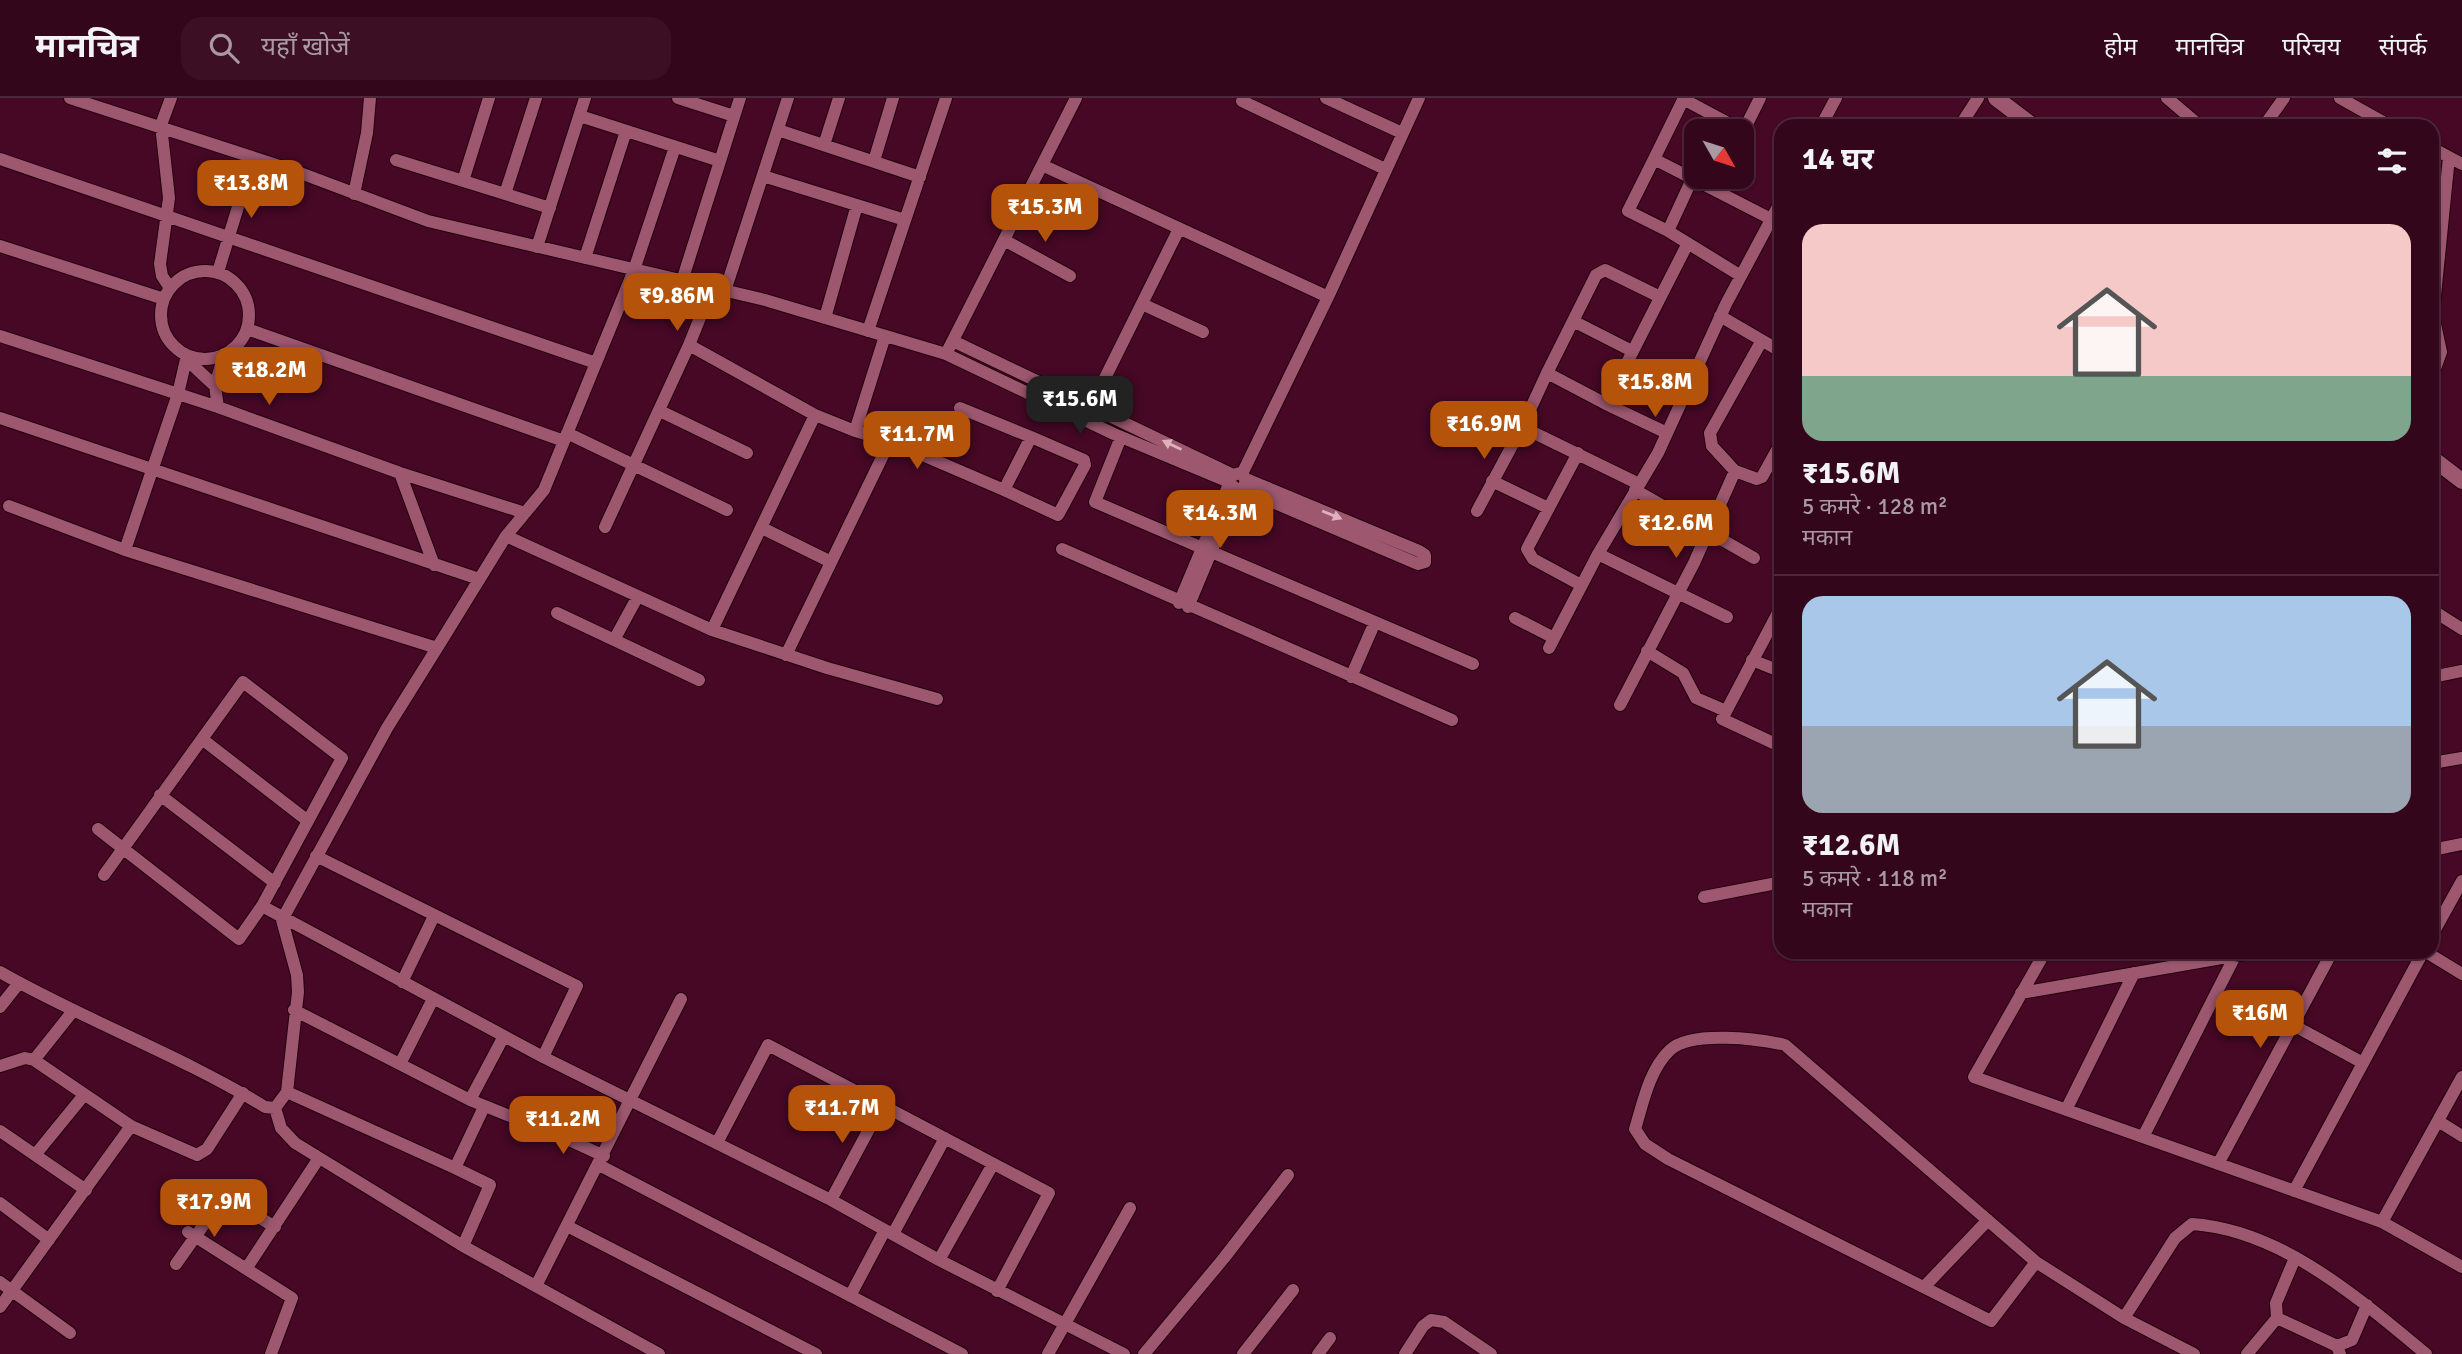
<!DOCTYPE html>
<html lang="hi">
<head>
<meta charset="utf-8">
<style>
	:root { --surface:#34061c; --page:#3c0f25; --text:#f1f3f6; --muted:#a999a3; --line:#4e273b; --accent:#b45309 }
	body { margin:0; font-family:Signika,"Noto Sans Devanagari",sans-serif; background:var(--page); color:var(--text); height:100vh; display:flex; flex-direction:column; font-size:26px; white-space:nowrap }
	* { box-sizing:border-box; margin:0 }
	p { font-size:23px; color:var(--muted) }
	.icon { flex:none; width:38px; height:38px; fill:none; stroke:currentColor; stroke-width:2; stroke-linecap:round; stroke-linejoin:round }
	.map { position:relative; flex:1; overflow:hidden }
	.side { position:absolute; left:1774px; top:21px; width:665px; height:840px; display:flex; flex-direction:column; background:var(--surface); border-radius:21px; box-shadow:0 2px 5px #0004,0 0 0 2px var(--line) }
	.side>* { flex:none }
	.needle { width:46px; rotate:129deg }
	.tools { position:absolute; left:1684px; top:21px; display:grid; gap:14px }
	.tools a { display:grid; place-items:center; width:70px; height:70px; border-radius:14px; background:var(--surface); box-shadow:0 2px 5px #0004,0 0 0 2px var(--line); font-size:35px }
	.price { position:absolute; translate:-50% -60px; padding:0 16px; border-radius:14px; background:var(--accent); color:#fff; font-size:23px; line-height:46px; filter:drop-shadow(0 2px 4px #0008) }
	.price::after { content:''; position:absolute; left:50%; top:42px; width:21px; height:16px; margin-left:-10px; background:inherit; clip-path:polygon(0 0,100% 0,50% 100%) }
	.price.selected { background:#222; color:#fff }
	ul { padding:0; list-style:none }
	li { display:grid; align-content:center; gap:14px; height:371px; padding:0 28px }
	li+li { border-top:2px solid var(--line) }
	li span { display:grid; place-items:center; height:217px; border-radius:21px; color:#555 }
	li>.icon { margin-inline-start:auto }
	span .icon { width:126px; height:126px; fill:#fffc; stroke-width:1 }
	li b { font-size:30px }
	h2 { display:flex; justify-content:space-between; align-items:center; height:84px; padding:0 28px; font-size:30px }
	header { display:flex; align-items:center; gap:42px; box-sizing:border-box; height:98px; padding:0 35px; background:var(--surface); border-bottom:2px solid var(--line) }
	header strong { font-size:33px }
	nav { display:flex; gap:38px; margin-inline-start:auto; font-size:24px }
	.search { width:490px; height:63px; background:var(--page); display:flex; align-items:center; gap:18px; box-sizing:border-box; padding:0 24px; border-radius:21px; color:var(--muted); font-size:26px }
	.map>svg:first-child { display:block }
</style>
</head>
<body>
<header>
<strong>मानचित्र</strong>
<div class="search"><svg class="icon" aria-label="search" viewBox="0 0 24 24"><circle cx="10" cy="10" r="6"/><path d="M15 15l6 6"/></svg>यहाँ खोजें</div>
<nav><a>होम</a><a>मानचित्र</a><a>परिचय</a><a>संपर्क</a></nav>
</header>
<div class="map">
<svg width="2462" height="1256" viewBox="0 0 2462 1256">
	<rect width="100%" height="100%" fill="#460825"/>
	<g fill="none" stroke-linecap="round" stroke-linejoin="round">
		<defs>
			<path id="minor" d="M70,0L295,73L428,123L765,202L946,256L1076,0
				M678,0L734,18
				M1326,0L1402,35
				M1684,0L1654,61L1771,121
				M2167,0L2200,28
				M2340,0L2390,28
				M1683,1L1743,33
				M1242,3L1385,71
				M580,18L720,63
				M1821,28L1836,0
				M1960,28L1978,0
				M2264,28L2284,0
				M778,32L920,79
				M1741,38L1760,0
				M824,47L839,0
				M675,49L634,172L544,392L506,438L712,532L827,570L937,601
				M2432,50L2462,66
				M0,61L596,265
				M1654,61L1628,113L1668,133
				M396,62L550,110
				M874,63L893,0
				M1042,67L1328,199L1419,0
				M763,78L905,122
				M1693,79L1668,133L1741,178
				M463,83L489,0
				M354,96L367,35L370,0
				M505,96L536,0
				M1004,142L1070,178
				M0,148L164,201
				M537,149L585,0
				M585,160L626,33
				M161 217a44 44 0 1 1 88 0a44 44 0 1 1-88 0Z
				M218,174L253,60
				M682,183L740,0
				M170,190L162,178L160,166L169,100L161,27L171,0
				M725,193L788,0
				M1142,206L1203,234
				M1720,218L1782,254
				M825,220L857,107
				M1573,223L1632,253
				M247,231L564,343
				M868,233L946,0
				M0,238L218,309L400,375L525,415
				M885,238L855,333L890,343L1004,392L1031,339L1084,362L1085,367L1058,417L1004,392
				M953,243L1233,377
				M689,247L712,190
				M946,256L1114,336L1229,384
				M186,261L215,288
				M1547,275L1522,329L1639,386
				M2432,279L2441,254L2433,217L2449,59
				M1102,286L1179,131
				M1606,306L1547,275L1596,177L1605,172L1660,199
				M218,309L215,288L224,256
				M960,310L1031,339
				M660,313L747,355
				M0,320L479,481
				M567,335L727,412
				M1667,335L1606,306L1688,145
				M1121,339L1095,404L1473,566
				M1578,355L1527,451L1533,461L1581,487
				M1735,373L1712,348L1710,335L1761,244
				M400,375L434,467
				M1242,376L1328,199
				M1492,383L1548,410
				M1242,391L1418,466L1425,464V457L1419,453L1246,381L1240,375L1233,377L1229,384L1237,392L1244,389L1246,381
				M1635,392L1754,460
				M9,408L125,452L437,550L506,438
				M1477,413L1522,329
				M605,429L689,247L815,317L855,333
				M762,430L831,464
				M1062,451L1452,622
				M125,452L178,296L187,257
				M1598,456L1727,519
				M1179,505L1229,386
				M1782,507L1722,621L1782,649
				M1188,509L1237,392
				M2432,512L2462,531
				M557,515L699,582
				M1515,520L1554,540
				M712,532L815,317
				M614,542L638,498
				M1549,550L1598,456L1658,355L1726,206L1782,101
				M1647,553L1683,575L1696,600L1726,613
				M786,557L890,343
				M1752,562L1782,574
				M1351,579L1375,524
				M2432,579L2462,573
				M1620,607L1694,465L1735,373L1757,381L1762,379L1782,343
				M202,641L308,723
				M2432,665L2462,660
				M160,697L275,785
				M98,731L239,841L262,808L543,959L831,1102L939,1162L1124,1256
				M2432,752L2462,746
				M316,758L577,888L543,959
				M104,777L243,584L342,660L262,808
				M1704,799L1782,784
				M2432,837L2462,783
				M2045,854L1974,979L2382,1124L2462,979
				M2426,854L2462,876
				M0,874C86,923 180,957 265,1009L275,1010L287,994L298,894L297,877L282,822L387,630L437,550
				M402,884L434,818
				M2021,895L2256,854
				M0,909L19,885
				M294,912L470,1002
				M2293,927L2363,965
				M504,938L470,1002L532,1027
				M34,962L73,913
				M400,966L433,901
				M0,968L25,960L34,962L131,1028L197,1057L207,1051L243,995
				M287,994L455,1070
				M275,1010L281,1030L295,1045L463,1148L659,1256
				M2066,1012L2134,875
				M2438,1023L2462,1038
				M537,1027L604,1058
				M0,1033L86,1092
				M2143,1039L2235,858
				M717,1045L768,947L1049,1095L997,1193
				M35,1057L84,997
				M2218,1066L2332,854
				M599,1067L962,1256
				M2294,1093L2423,854
				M831,1102L882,1007
				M0,1105L49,1142
				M2382,1124L2462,1169
				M567,1128L816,1256
				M188,1134L292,1200L271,1256
				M893,1136L945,1040
				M463,1148L490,1087L455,1070L484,1009
				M939,1162L993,1066
				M2036,1164L1991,1223L1668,1061L1645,1046L1635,1031C1643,1005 1649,972 1670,952C1691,932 1759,941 1785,947L2036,1164L2124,1220L2175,1140L2192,1126C2282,1132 2359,1201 2426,1256
				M176,1166L224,1098L275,1129
				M246,1171L319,1060
				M0,1184L70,1235
				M536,1188L681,901
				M1924,1189L1988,1122
				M850,1198L885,1132
				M0,1209L131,1028
				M2124,1220L2194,1256
				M2277,1220L2276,1205L2295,1160
				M2337,1248L2352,1242L2367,1207
				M1048,1256L1130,1110
				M1144,1256L1224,1160L1288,1077
				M1243,1256L1293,1192
				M1318,1256L1330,1240
				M1405,1256L1423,1228L1431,1222L1444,1224L1491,1256
				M2247,1256L2277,1220L2337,1248L2340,1256"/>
			<path id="tertiary" d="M1996,0L2033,28
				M2432,360L2462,383"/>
		</defs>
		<use href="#minor" stroke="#24000e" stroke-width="14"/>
		<use href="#tertiary" stroke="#24000e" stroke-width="18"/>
		<use href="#minor" stroke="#9d5870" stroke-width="12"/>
		<use href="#tertiary" stroke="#9d5870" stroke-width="16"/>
	</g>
	<defs><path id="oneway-solid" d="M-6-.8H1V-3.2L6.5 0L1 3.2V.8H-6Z" transform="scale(1.75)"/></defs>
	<g fill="#dfb1bf">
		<use href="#oneway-solid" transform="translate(1172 347) rotate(-154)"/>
		<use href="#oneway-solid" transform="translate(1332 417) rotate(22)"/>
	</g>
</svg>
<div class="tools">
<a><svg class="needle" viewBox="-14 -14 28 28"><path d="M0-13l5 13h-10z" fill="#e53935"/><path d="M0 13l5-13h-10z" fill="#a999a3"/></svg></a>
</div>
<b class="price" style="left:251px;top:122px">₹13.8M</b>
<b class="price" style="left:1045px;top:146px">₹15.3M</b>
<b class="price" style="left:677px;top:235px">₹9.86M</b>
<b class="price" style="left:269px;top:309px">₹18.2M</b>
<b class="price" style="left:1655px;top:321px">₹15.8M</b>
<b class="price selected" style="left:1080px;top:338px">₹15.6M</b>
<b class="price" style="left:1484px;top:363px">₹16.9M</b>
<b class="price" style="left:917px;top:373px">₹11.7M</b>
<b class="price" style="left:1220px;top:452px">₹14.3M</b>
<b class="price" style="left:1676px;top:462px">₹12.6M</b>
<b class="price" style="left:2260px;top:952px">₹16M</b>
<b class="price" style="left:842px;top:1047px">₹11.7M</b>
<b class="price" style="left:563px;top:1058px">₹11.2M</b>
<b class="price" style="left:214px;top:1141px">₹17.9M</b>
<section class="side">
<h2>14 घर<svg class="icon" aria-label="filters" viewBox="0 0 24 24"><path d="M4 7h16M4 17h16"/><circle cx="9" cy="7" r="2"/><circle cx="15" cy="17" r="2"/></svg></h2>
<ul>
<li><span style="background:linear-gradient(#f6c9c9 70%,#7fa58c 0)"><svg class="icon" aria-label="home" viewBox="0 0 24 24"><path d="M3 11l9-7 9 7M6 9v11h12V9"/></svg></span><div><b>₹15.6M</b><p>5 कमरे · 128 m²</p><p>मकान</p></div></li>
<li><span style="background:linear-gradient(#a9c7e8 60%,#9aa5b1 0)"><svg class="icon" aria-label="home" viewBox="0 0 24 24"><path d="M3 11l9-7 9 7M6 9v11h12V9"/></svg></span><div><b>₹12.6M</b><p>5 कमरे · 118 m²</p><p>मकान</p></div></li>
</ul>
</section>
</div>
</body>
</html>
